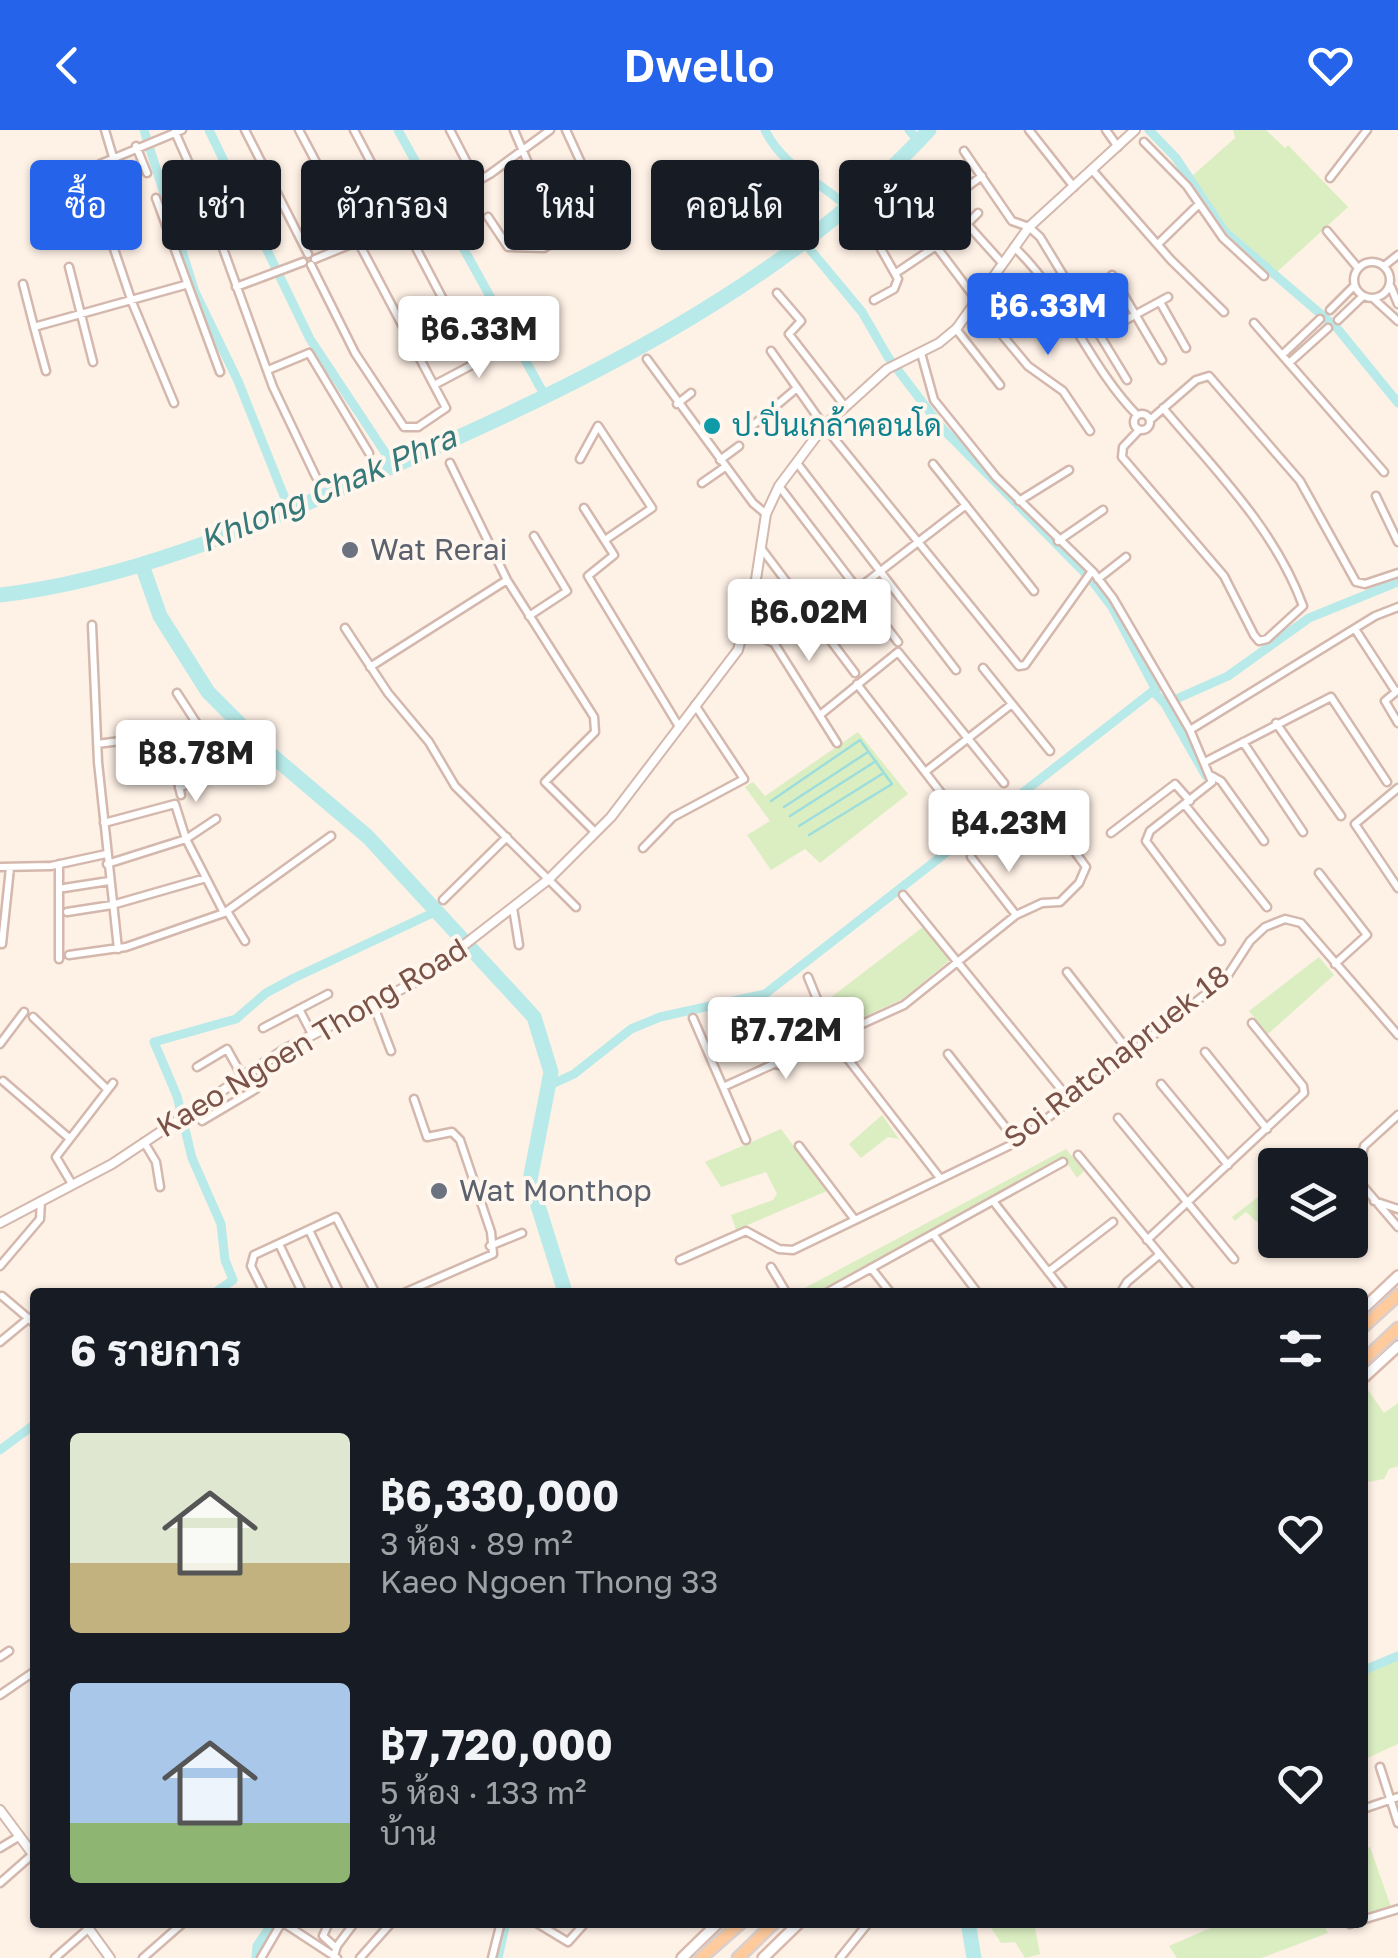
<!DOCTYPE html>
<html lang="th">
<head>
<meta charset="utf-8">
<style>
	:root { --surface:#171b24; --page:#242831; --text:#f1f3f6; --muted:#9ea1a6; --accent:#2563eb }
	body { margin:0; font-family:"Golos Text",Sarabun,sans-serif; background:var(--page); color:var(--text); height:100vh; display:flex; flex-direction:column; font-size:38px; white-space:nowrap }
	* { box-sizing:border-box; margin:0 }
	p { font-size:32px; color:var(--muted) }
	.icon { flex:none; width:55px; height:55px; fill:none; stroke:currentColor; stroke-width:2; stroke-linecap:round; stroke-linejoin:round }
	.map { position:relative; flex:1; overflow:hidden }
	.panel { position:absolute; left:30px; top:1158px; width:1338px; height:640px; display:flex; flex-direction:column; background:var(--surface); border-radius:10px; box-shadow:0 2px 8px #0004 }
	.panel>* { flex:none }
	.guide { position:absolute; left:30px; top:30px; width:1340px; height:90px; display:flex; gap:20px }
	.tools { position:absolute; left:1258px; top:1018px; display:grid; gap:20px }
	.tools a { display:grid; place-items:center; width:110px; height:110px; border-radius:10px; background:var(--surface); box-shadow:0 2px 8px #0004; font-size:50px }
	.price { position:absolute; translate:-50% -85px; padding:0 22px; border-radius:10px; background:#fff; color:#222; font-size:32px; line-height:65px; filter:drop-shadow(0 2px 5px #0008) }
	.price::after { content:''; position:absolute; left:50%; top:60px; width:30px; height:22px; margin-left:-15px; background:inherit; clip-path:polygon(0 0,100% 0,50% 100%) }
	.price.selected { background:var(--accent); color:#fff }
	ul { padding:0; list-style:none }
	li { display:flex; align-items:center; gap:30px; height:250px; padding:0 40px }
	li span { display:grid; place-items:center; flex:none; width:280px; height:200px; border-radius:10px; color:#555 }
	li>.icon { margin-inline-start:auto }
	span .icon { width:120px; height:120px; fill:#fffc; stroke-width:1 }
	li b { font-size:42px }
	h2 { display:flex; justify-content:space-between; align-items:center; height:120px; padding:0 40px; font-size:42px }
	.chip { padding:0 35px; border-radius:10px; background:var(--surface); box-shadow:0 2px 8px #0004; font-size:35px; line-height:90px }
	.chip.selected { background:var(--accent); color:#fff }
	header { display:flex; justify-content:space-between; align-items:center; height:130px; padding:0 40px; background:var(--accent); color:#fff; font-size:45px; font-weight:600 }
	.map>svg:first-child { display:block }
</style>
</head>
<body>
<header><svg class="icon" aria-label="back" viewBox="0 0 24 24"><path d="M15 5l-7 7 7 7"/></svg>Dwello<svg class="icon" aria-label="heart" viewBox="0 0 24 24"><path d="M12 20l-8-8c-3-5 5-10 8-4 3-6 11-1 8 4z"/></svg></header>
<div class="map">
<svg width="1398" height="1828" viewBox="0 0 1398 1828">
	<rect width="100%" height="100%" fill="#fef1e6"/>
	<path fill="#dbeec2" d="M1233,0H1266L1285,18L1288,15L1348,77L1277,142L1227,100L1192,46L1235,8Z
		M858,602L908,664L820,733L805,719L771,740L747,705L770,691L745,657L753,652L765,666Z
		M923,797L950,830L903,869L835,900L826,871Z
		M1319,827L1334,845L1268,904L1249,881Z
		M882,985L899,1009L888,1007L861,1028L849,1014Z
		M781,999L827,1061L736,1100L731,1085L773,1070L777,1064L766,1042L721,1057L705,1032Z
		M1066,1019L1084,1041L1077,1048L1063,1027L821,1162H797Z
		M1275,1054V1085L1272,1082L1257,1092L1246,1082L1235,1091L1232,1087Z
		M1368,1260L1384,1283L1398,1273V1336L1389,1339L1384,1349L1363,1353V1265Z
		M1398,1530V1614L1363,1630V1543Z
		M1370,1717L1391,1777L1363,1785V1720Z
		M988,1793H1034L1040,1824L1025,1828L1015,1812L1001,1813Z
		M1222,1793H1339L1325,1797L1328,1803L1261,1828H1177L1169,1816Z"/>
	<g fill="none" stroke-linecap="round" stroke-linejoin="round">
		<path stroke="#9ddddc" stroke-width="2.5" d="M771,671L860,610L892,654L809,705
			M784,677L868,622
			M790,686L876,631
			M799,696L882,644"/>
		<path stroke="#b8eae9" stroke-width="9" d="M144,0L195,162L238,251L290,381
			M209,0L310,209L394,336
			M398,0L545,266
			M765,0C782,36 819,51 849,78
			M909,0L918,11
			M1149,0L1176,28L1225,102L1337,198L1398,273
			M803,111L862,182L888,227L942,298L1090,448L1112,477L1156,560
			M1165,574L1206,646
			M548,956L574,944L631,899L660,887L765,864L1153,561L1165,574L1228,546L1309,488L1398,452
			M216,1162L233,1150L225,1130L221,1094L192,1028L177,966L154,912L236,889L266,863L294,848L437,781
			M0,1320L35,1294
			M1362,1541L1398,1526
			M256,1828L257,1816L273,1792
			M498,1828L506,1792"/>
		<path stroke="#b8eae9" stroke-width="15" d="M142,435L160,486L208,562L268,622L368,707L534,887L551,942L530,1050L565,1162
			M0,465C128,450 249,398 366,348C566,261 778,163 929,0
			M968,1792L974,1828"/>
		<defs>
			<path id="minor" d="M105,0L113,27
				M245,0L308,124
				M299,0L446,278L418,297H404L355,223L311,135
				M354,0L476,232
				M450,0L477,52
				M566,0L600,74
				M1029,0L1074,57
				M1106,0L1118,17
				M175,2L198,54
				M1144,12L1187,56L1223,108L1264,146
				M136,16L147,43
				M964,21L1012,91L1029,97L1040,107L1127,250
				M1093,41L1171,130L1224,182
				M1330,48L1367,0
				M953,67L982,46
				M156,68L220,242
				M207,74L273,257L316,347
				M978,83L967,94L1003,134
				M488,87L508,117L544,118L560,108L514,0
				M917,91L978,172
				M1327,101L1358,138
				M872,103L898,149L894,159L874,170
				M1158,114L1199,74
				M1014,117C1066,166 1088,235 1137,285
				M315,129L405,92L490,44L550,0
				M1354 150a18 18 0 1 1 36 0a18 18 0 1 1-36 0Z
				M1384,136L1398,125
				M69,137L93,232
				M896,143L936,116
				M1112,145L1162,230
				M23,154L34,197
				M236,157L303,132
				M1391,157L1398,174
				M777,163L801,191L789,204L844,275
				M1374,169L1398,191
				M1160,172L1186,218
				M977,175L1028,236L1063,261L1090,301
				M1330,180L1354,156
				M1338,190L1362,167
				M1254,193L1384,342
				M956,199L1000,255
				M1100,204L1168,167
				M771,221L824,296L1019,536L1025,535L1092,441
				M921,223L934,270L996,347L1094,443L1113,468L1190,600L1212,652L1150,701L1146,711L1221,811
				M1282,225L1320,189
				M647,229L753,373L766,384
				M1289,233L1328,198
				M268,240L309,223L369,323
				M46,241L34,197L185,155
				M436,254L506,217
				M174,273L132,172L92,54L100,34L182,0
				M677,274L691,263
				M1134 292a8 8 0 1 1 16 0a8 8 0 1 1-16 0Z
				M1150,290L1196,250L1209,246L1300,351L1356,452L1365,454L1398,443
				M1139,300L1123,317L1122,327L1224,446L1254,505L1259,511L1267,509L1303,476C1275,399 1215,340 1163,278
				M745,302L797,258
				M580,329L598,296L652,378L605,410
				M720,330L739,316
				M450,333L507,450L594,587L595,602L545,652L595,702
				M797,333L956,540
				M933,334L1034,461
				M702,353L725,337
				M779,356L898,512
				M1376,366L1398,412
				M1019,371L1069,340
				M584,378L614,425L588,446L678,595
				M1058,411L1103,380
				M761,418L855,543
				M1098,449L1126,427
				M529,486L567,461L534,406
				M816,491L966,375
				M92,495L98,632L118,819
				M345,498L388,563L429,612L455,656L576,777
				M1355,499L1396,562
				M745,500L774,513L837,613
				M370,537L507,450
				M983,538L1050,621
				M857,554L942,664
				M1397,561L1385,571L1398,593
				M177,563L201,600L214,642L179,658
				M820,585L898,522L1004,653
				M1276,593L1341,686
				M1190,600L1375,486L1398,477
				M1243,612L1303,702
				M97,614L167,605L181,665
				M1205,632L1331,567L1387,652
				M925,642L1012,574
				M1212,646L1221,651L1264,711
				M1398,658L1355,694L1398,758
				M1185,675L1267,777
				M104,693L175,674L186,709L224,783
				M1111,703L1175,654L1190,671
				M643,718L673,687L744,649L695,575
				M971,727L1016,785
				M107,734L186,709L216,689
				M0,737L51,736L106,724
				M1319,743L1367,805L1335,834
				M64,758L109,751
				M903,765L1069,969
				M443,770L507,707
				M513,778L519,815
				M227,781L245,811
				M67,782L112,775L206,748
				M2,814L10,738
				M69,825L126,817L224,783L331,706
				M59,829V734
				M1067,842L1130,923
				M808,847L834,911L940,1048
				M373,874L391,921
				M299,879L312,904
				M757,885L779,935
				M33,887L107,959
				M693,888L746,1010
				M263,898L328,864
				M0,914L24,882
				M1205,922L1267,999
				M948,924L1017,1012
				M197,937L227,919L242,946
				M3,951L69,1008
				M1161,954L1228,1035
				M723,957L904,875L1016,785L1042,773L1060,772L1079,753L1086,737L1038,671
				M1398,985L1364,1016L1356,1048L1398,1097
				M1118,988L1234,1129
				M202,991L256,959L248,942
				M144,1012L156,1032L160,1057
				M799,1016L855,1090
				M1078,1025L1191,1162
				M72,1054L56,1027L113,953
				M993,1071L1064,1162
				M1374,1071L1398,1079
				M309,1100L339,1162
				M933,1104L977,1162
				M1147,1110L1304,963L1303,956L1252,893
				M279,1114L302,1162
				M490,1116L522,1103
				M680,1130L746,1101L779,1119L793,1120L1017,1012L1226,848L1250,811L1265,797L1285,789L1301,793L1398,905
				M0,1136L40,1089L41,1071
				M771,1137L786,1162
				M871,1138L890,1162
				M1048,1142L1113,1092
				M264,1162L251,1136L254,1125L336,1087L375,1162
				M406,1162L493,1124L491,1102L460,1010L452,1002L427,1007L414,969
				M828,1162L1063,1032
				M1121,1162L1127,1152L1159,1125
				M2,1166L35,1194
				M0,1212L29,1188
				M0,1527L9,1521
				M0,1565L35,1541
				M1380,1637L1398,1693
				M1363,1679L1398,1667
				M0,1718L20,1706
				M0,1753L33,1724
				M1362,1790L1398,1779
				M535,1792L568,1812L586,1792
				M1350,1794L1354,1792
				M327,1797L323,1806L335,1817
				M334,1826L337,1816L355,1792
				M55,1828L88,1799
				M143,1828L184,1792
				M261,1828L282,1792L337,1828
				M360,1828L392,1792
				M492,1828L501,1792
				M840,1828L869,1792"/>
			<path id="tertiary" d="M0,1093L112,1034L285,919L419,850L549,749L611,687L738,520L755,456L766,384L779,356L824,296L887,239L939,213L957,198L1029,97L1135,0
				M0,1680L35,1727
				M84,1792L110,1828"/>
			<path id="secondary" d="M1362,1180L1398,1146
				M1362,1249L1398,1216
				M682,1828L719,1792
				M763,1828L800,1792"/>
			<path id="primary" d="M1362,1198L1398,1165
				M1362,1232L1398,1198
				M701,1828L742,1792
				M738,1828L775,1792"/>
		</defs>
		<use href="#minor" stroke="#d4b8ad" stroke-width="11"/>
		<use href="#tertiary" stroke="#d4b8ad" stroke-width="12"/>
		<use href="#secondary" stroke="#dab9ac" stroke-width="14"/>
		<use href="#primary" stroke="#dacfcc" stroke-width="15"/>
		<use href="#minor" stroke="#fff" stroke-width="6"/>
		<use href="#tertiary" stroke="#fff" stroke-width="8"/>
		<use href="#secondary" stroke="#fff" stroke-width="9"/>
		<use href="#primary" stroke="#ffca9c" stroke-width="10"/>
	</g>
	<circle fill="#0f9aa8" stroke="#fff6ee" stroke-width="4" cx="712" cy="296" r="10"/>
	<g fill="#6b7280" stroke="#fff6ee" stroke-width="4">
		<circle cx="350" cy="420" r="10"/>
		<circle cx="439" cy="1061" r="10"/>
	</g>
	<g text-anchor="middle" stroke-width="8" stroke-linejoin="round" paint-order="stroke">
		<g font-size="30" fill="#0d838f" stroke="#fff6ee" text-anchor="start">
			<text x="732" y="306">ป.ปิ่นเกล้าคอนโด</text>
		</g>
		<g font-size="30" fill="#5b616d" stroke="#fff6ee" text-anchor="start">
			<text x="370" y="430">Wat Rerai</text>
			<text x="459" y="1071">Wat Monthop</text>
		</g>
		<g font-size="30" fill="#7a5248" stroke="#fff6ee">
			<text transform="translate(312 908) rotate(-31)" y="10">Kaeo Ngoen Thong Road</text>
			<text transform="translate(1117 927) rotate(-38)" y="10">Soi Ratchapruek 18</text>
		</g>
		<g font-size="32" font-style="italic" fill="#377979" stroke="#fff6ee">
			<text transform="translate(328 359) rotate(-23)" y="11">Khlong Chak Phra</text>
		</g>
	</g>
</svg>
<div class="tools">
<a><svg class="icon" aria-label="layers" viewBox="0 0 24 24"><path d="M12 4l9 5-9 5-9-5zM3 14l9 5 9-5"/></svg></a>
</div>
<b class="price selected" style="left:1048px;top:228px">฿6.33M</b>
<b class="price" style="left:479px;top:251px">฿6.33M</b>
<b class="price" style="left:809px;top:534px">฿6.02M</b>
<b class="price" style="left:196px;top:675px">฿8.78M</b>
<b class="price" style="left:1009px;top:745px">฿4.23M</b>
<b class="price" style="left:786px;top:952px">฿7.72M</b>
<div class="guide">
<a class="chip selected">ซื้อ</a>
<a class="chip">เช่า</a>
<a class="chip">ตัวกรอง</a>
<a class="chip">ใหม่</a>
<a class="chip">คอนโด</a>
<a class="chip">บ้าน</a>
</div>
<section class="panel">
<h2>6 รายการ<svg class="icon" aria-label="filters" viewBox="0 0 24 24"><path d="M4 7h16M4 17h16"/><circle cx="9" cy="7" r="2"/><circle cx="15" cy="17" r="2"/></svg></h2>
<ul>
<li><span style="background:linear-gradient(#dfe7d0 65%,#c2b280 0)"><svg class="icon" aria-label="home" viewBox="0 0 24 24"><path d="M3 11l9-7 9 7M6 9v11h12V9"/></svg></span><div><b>฿6,330,000</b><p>3 ห้อง · 89 m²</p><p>Kaeo Ngoen Thong 33</p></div><svg class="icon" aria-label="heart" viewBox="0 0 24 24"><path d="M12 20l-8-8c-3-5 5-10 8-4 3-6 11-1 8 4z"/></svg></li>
<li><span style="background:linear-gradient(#a9c7e8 70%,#8fb573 0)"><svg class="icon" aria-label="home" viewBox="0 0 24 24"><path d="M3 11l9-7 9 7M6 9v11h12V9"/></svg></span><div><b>฿7,720,000</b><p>5 ห้อง · 133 m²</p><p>บ้าน</p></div><svg class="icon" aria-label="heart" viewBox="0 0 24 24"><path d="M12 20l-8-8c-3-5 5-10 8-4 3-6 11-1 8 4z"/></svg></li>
</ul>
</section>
</div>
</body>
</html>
